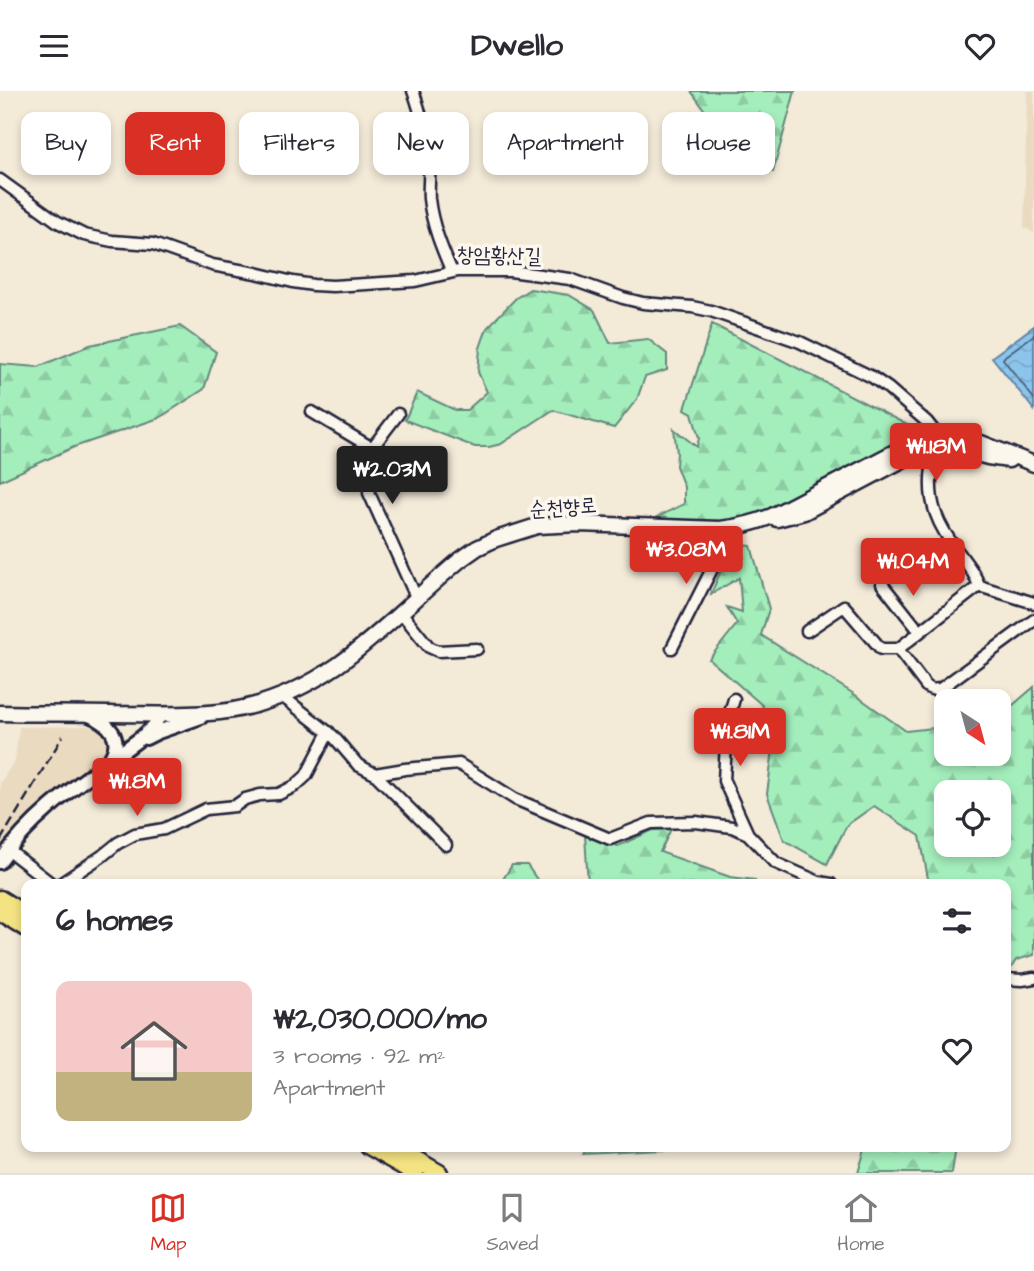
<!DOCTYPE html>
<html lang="en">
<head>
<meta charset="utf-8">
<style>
	:root { --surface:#fff; --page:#f2f2f3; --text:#2b2b33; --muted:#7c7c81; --line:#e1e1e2; --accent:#d93025 }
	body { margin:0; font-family:"Architects Daughter","Poor Story",sans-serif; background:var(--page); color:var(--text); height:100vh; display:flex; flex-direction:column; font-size:26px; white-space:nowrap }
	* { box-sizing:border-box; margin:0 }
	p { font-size:23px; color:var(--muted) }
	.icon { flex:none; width:38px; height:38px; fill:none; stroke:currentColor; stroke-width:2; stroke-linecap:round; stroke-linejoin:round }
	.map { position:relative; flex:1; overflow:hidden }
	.side { position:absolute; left:21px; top:788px; width:990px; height:273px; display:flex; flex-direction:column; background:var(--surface); border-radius:14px; box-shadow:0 4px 10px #0003 }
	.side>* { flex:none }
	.guide { position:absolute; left:21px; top:21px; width:992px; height:63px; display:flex; gap:14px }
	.needle { width:46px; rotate:144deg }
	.buttons { position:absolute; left:934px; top:598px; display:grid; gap:14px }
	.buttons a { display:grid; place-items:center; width:77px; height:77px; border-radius:14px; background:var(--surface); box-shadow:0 4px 10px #0003; font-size:35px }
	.price { position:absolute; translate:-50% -60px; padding:0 16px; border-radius:7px; background:var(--accent); color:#fff; font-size:23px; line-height:46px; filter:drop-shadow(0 2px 4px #0008) }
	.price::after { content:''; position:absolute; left:50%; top:42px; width:21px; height:16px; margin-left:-10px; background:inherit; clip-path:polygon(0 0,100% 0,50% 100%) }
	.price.active { background:#222; color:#fff }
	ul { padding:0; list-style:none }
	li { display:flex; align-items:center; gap:21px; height:175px; padding:0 35px }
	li+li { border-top:2px solid var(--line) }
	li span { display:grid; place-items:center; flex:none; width:196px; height:140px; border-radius:14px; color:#555 }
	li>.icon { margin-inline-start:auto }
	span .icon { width:84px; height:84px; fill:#fffc; stroke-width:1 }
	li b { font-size:30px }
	h2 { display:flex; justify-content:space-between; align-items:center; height:84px; padding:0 35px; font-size:30px }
	.chip { padding:0 24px; border-radius:14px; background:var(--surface); box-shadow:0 4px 10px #0003; font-size:24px; line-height:63px }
	.chip.active { background:var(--accent); color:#fff }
	header { display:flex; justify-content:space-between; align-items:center; height:91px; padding:0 35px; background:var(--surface); font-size:32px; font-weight:800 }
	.dock { display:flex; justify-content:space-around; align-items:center; height:98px; border-top:2px solid var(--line); background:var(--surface); font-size:19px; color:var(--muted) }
	.dock a { display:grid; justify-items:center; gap:4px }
	.dock .active { color:var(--accent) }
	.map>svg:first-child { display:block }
</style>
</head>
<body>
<header><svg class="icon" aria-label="menu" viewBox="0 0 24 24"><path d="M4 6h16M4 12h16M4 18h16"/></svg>Dwello<svg class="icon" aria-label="heart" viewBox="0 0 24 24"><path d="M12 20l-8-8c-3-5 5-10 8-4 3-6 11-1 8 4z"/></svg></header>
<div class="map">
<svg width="1034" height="1082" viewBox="0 0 1034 1082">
	<defs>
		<pattern id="forest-firs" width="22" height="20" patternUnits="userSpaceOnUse" patternTransform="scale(1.75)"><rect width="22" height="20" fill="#a4eebc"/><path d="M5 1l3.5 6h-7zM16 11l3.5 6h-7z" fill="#8dcca2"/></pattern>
		<pattern id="water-waves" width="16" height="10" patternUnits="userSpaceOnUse" patternTransform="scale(1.75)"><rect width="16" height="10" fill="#8cc5eb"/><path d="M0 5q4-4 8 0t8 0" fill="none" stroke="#78a9ca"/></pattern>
	</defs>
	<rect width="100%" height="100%" fill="#f3ead8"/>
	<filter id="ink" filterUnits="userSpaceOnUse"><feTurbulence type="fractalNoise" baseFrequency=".0143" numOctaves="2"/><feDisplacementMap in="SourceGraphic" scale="14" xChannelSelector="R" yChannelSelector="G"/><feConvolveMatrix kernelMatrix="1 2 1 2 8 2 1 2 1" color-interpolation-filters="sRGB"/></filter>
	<g filter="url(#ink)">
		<path fill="#eadbc0" d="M1027,0H1034V142L1024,136Z
			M90,635L99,638L107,649L109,656L105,669L59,700L15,741L0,762V692L15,669L19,636Z"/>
		<path fill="url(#forest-firs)" stroke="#63887c" stroke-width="2" fill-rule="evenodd" d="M691,0H795L773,81L741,80L723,45Z
			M530,198L569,204L594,219L610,252L648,248L667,263V279L645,286L637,308L614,337L553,319L501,353L489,356H475L405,329L417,301L455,319H467L487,301L478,281L480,257L487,237L516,207Z
			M712,233L921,341L760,423L717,432L651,429L684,413V396L676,375L677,362L674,338L697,356L699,347L692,322L685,318Z
			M180,235L216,261L204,298L159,327L74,356L0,390V273L38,276L90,254Z
			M732,453L751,455L769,518L761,544L854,603L906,640L933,637L947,641V663H999V626L1034,596V864L1016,869L1006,885V793H929L920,745L874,715L847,734L827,773L784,749L767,703L774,651L762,614L709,568L737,533L727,516L742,521L739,487L711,503ZM947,702H999V754H947Z
			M671,738L660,761L730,786L755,789L757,793H588L585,744L618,755L653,739Z
			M512,774H527L540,793H500Z
			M586,1055H685L664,1059L583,1063Z
			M866,1055H956L952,1082H858Z"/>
		<path fill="url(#water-waves)" stroke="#6284a5" stroke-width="2" d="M1034,235V319L992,266Z"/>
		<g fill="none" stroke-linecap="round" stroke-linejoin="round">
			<path stroke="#4c6381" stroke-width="2" d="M1034,244L1005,265L1003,268L1034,308"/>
			<defs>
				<path id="minor" d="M413,0C421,20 428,54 429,75C430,86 428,97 429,108C432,134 442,158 452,181
					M0,89L58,131L84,144L112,150L153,153L212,174L256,182L293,191L313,194L333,195L415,190L458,180H510L570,188L623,207L643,212L692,216L711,220L800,251L872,286L888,297L927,331L938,345
					M312,321L372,357
					M398,323L372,357L369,402L416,506
					M917,365L926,368L932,377L940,365L951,358
					M932,377C927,412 938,435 959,462C967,473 975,482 979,495L1034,512
					M882,493L920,541
					M979,495L898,558L926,595C931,599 934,599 940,598L1034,529
					M400,520L429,556L438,560L477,558
					M807,540L844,515L881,558H898
					M672,557L719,464L720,438
					M282,605L333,645L358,674L375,683L405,678L459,673L515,708L610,748L651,732L696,731L732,736L748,743L776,772L819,791L831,793
					M734,608L727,632L724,690L748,743
					M375,683L446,754
					M8,759L52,793
					M60,793L102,765L118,752L135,743L164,738L206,718L235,715L245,708L260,704L279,703L295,695L306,685L329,641
					M1006,888L1022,889L1034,887"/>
				<path id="tertiary" d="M89,624C109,632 124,647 110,668
					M146,647L158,641L201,626
					M0,771C36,718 91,685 142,646L154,635L160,623"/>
				<path id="secondary" d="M777,428L804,421L906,367L937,358L954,357L988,366L1009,369
					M0,622C38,623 75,622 113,623C148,623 185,625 220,621C262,616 303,598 338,574C381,543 419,503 460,469L477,457L496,448L537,435L579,433L720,438C738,436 755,432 772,425L910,353L938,345L963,347L976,350L1034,373"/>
				<path id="trunk" d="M0,808L26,824
					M0,821L26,837
					M368,1055L415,1082
					M392,1055L439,1082"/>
			</defs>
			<use href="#minor" stroke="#22223b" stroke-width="15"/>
			<use href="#tertiary" stroke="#22223b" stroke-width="18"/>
			<use href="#secondary" stroke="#22223b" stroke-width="19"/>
			<use href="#trunk" stroke="#22223b" stroke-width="21"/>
			<use href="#minor" stroke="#fbf7ec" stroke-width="10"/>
			<use href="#tertiary" stroke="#fbf7ec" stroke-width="12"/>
			<use href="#secondary" stroke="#fbf7ec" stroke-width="14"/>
			<use href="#trunk" stroke="#f4e382" stroke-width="16"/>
			<path stroke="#22223b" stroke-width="2.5" stroke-dasharray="10 5" stroke-linecap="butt" d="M0,750L63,645"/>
		</g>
	</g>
	<g text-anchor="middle" stroke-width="7" stroke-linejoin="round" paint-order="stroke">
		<g font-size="21" fill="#22223b" stroke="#fbf7ec">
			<text transform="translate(499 164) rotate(1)" y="7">창암황산길</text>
			<text transform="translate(563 416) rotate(-4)" y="7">순천향로</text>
		</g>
	</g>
</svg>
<div class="buttons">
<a><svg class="needle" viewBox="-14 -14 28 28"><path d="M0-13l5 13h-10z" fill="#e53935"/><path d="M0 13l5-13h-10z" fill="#7c7c81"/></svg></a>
<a><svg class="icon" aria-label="locate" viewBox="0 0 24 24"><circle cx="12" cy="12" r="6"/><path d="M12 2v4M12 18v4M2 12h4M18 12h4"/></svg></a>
</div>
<b class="price" style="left:936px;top:392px">₩1.18M</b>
<b class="price active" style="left:392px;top:415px">₩2.03M</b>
<b class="price" style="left:686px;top:495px">₩3.08M</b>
<b class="price" style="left:913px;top:507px">₩1.04M</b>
<b class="price" style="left:740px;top:677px">₩1.81M</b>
<b class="price" style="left:137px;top:727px">₩1.8M</b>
<div class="guide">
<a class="chip">Buy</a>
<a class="chip active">Rent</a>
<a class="chip">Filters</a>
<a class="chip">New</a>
<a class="chip">Apartment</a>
<a class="chip">House</a>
</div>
<section class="side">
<h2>6 homes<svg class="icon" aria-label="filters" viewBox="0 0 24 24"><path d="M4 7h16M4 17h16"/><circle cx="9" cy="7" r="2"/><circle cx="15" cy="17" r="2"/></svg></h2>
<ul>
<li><span style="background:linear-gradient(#f6c9c9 65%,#c2b280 0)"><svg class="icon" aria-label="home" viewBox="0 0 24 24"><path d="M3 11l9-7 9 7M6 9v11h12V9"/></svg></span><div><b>₩2,030,000/mo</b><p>3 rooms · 92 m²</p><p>Apartment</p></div><svg class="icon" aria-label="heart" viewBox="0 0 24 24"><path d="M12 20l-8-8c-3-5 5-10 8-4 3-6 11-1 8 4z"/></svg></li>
</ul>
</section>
</div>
<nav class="dock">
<a class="active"><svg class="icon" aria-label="map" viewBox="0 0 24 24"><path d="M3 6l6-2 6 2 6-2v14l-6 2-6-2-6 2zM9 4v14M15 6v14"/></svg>Map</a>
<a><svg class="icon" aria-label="saved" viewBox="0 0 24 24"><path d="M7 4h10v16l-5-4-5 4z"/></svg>Saved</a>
<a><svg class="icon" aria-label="home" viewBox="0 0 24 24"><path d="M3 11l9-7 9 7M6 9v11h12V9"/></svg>Home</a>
</nav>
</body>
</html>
